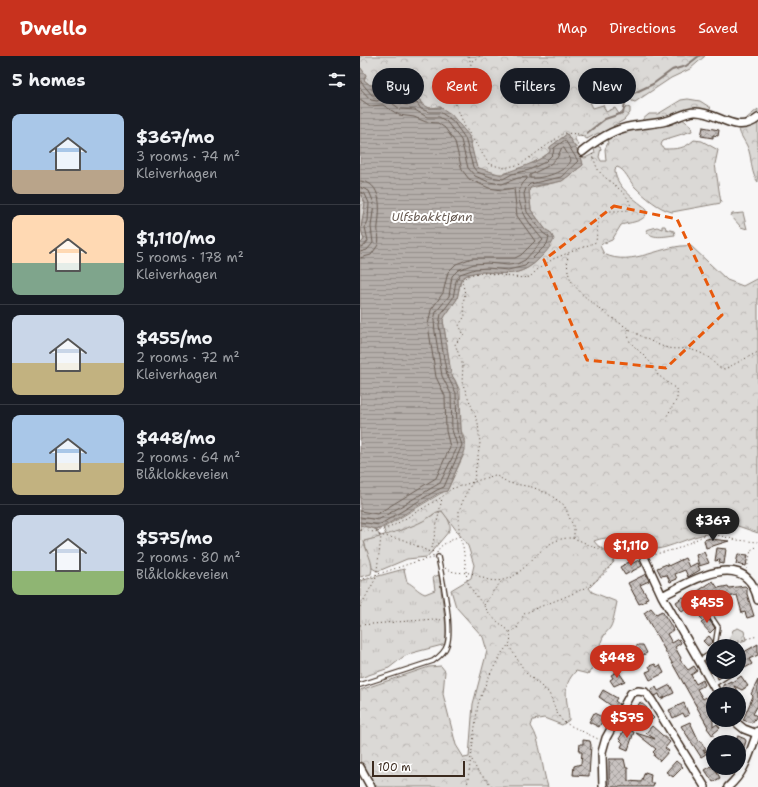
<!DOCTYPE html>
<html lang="en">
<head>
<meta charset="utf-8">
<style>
	:root { --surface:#171b24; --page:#242831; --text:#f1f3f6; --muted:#9ea1a6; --line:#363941; --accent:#c8321e }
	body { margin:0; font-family:"Shantell Sans",sans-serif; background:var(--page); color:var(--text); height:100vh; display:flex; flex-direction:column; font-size:15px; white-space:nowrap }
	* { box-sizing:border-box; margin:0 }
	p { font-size:13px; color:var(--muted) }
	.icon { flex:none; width:22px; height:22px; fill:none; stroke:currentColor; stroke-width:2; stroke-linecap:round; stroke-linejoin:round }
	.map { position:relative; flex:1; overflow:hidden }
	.panel { display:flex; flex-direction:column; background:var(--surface); width:360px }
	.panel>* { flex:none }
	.top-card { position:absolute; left:12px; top:12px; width:326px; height:36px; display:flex; gap:8px }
	.tools { position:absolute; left:346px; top:583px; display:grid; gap:8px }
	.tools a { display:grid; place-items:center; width:40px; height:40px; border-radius:50%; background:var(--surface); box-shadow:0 2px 10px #0003; font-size:20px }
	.scale { position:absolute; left:12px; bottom:10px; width:93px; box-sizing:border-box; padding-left:4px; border:2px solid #3b2a1e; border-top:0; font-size:11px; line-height:14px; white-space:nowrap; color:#3b2a1e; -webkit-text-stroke:3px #fff; paint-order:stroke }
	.price { position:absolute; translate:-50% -34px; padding:0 9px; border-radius:14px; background:var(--accent); color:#fff; font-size:13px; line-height:26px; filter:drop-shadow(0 1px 2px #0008) }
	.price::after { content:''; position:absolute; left:50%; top:24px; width:12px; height:9px; margin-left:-6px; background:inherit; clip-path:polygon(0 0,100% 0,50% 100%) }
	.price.active { background:#222; color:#fff }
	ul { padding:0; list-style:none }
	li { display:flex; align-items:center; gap:12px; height:100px; padding:0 12px }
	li+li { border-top:1px solid var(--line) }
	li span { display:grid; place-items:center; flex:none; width:112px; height:80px; border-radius:8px; color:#555 }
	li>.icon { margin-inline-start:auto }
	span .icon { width:48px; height:48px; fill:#fffc; stroke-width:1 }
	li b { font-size:17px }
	h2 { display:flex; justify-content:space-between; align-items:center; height:48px; padding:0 12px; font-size:17px }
	.pill { padding:0 14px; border-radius:18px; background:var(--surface); box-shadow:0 2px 10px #0003; font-size:14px; line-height:36px }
	.pill.active { background:var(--accent); color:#fff }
	header { display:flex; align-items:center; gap:24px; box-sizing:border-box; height:56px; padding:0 20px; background:var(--accent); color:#fff }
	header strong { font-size:19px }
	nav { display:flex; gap:22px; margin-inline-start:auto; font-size:14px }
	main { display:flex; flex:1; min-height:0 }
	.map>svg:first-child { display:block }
</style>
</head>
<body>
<header>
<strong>Dwello</strong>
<nav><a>Map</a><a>Directions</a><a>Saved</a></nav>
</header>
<main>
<section class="panel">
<h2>5 homes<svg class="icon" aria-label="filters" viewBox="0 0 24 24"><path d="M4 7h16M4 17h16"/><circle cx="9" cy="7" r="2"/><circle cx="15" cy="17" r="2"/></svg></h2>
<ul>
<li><span style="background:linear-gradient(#a9c7e8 70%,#b9a48a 0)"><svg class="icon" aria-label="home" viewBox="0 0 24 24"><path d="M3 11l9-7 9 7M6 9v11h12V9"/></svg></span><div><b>$367/mo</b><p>3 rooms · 74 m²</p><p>Kleiverhagen</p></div></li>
<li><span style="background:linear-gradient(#ffd9b3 60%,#7fa58c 0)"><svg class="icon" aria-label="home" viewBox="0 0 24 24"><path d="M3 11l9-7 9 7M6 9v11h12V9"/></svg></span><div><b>$1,110/mo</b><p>5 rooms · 178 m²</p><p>Kleiverhagen</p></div></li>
<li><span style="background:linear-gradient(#c9d6e8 60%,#c2b280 0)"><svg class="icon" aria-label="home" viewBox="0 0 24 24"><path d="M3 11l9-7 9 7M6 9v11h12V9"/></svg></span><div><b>$455/mo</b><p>2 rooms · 72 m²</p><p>Kleiverhagen</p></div></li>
<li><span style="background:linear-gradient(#a9c7e8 60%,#c2b280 0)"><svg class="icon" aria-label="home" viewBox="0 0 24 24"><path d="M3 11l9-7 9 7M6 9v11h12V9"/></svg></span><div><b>$448/mo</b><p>2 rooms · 64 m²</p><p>Blåklokkeveien</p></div></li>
<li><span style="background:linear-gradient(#c9d6e8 70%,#8fb573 0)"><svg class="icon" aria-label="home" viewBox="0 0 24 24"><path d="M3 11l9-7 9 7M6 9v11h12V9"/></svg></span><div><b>$575/mo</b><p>2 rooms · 80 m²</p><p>Blåklokkeveien</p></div></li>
</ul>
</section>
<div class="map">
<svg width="398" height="731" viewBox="0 0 398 731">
	<defs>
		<pattern id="grass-tufts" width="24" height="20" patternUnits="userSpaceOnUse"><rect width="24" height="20" fill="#dbd9d6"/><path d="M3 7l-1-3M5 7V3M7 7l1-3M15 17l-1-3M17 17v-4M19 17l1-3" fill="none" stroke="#bdbab7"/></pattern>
		<pattern id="forest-crowns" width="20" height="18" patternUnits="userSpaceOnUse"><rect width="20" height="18" fill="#dbd9d6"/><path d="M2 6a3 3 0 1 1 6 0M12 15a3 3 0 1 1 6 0" fill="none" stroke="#bdbab7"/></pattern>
		<pattern id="water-rules" width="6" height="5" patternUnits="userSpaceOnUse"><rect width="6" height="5" fill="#b4aeaa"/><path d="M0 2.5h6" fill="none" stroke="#948e8a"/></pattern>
		<pattern id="building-cross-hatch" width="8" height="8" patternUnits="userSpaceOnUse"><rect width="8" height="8" fill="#c9c3c1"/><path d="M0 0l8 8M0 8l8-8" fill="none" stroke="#a49f9c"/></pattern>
	</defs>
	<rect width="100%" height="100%" fill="#f7f6f6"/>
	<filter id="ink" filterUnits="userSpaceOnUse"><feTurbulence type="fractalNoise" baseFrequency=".025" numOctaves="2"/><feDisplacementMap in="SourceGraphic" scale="8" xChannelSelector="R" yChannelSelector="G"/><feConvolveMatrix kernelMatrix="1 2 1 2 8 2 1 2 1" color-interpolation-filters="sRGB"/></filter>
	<g filter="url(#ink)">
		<path fill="url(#grass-tufts)" stroke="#8b827a" d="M79,455H82C87,461 91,466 90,474L67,501L47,503L21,514L17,515L12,512L4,485C30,477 56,471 79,455Z
			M44,513L47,526C54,529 57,535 65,538L75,534L73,521L79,519L86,570V588L52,597L43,601L29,612L0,622V525Z"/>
		<path fill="url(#forest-crowns)" stroke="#8b827a" d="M0,0H345L330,13L311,22L275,46L272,45L267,38H263L238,39L231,42L230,46L233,52L243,49L246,56L255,52L259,58L267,51L270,52V57L264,64L253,70L255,73L281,65L289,58H298L321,44L328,43L340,45L351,52L348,55L321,62L331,70L332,75L303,84L301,89L304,93C317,93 324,93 334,84L342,85L358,94L355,108L361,147L312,156C299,153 285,141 275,131C269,125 265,113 257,111L255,113C254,129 274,143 286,152C290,166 270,166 261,169L252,184L242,188L240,190L244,198C272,212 305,187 331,190L367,224L383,230L398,222V477L372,468L364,477C342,475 326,485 306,491C294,495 278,493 265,493C253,483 250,479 234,485C239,494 250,492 254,506L229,532L232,536L257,546C256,550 253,567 251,570C250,573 247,575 245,578C237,590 238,607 228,618L216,615C200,631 208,644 209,664L202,669L184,662L173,664L171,670C182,687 181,711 188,731H17L0,705V634L69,611L81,610L85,615L83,638L96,689L104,702L109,701L113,648L127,595L123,581L96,551L91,534L111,522L114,509L108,490L82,455C76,455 73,459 68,462C56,470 40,474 26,479L23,472L88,433L104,398L105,385L101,374L100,335L95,324L91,318L83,264L85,260L97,243L101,223C124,204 149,233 179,203C187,195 191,190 192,179L186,174L171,154L169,134L171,132L202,125L223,109L221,101L225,102L235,97L233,89L234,88L241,92L239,101L241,105H246L245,93L248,87L245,79L238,77L227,83L220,79L215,81V83L218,89L217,92L212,88L207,78L190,91V96C176,107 133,130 118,111C113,105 113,94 110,87C108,80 87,58 81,51L69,52L55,43L50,47C41,44 35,41 32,31H24L15,36L11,33L13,29H10L4,24L6,19L0,11Z
			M398,53V126C391,118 392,105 389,95C387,87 379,79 379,72L387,69V62Z
			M0,137L5,147L1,173L4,184L0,188Z
			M383,157L387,173L381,171L371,160L372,158Z
			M302,170H305L306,173L314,175L315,179C305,180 291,184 286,174L297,171L302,173Z
			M0,469L16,473L20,481L4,485C5,495 15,506 11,518L0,521Z
			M378,572L384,575L386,584L376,587L371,586L370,582L373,574Z"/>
		<path fill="url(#water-rules)" stroke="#847972" d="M0,11L6,19L4,24L10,29H14L11,33L15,36L29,30L34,39L43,45L47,44L50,47L57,43L60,44L62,49L70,52L80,51L91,58L109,80L116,109L119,112L142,119C160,110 173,110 190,96V91L207,78L221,101L223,109L202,125L171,131L169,134L171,154L186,174L190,176L194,183C191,191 185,197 179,203C149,233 124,204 101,223L97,243L85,260L83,264L91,318C103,335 99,353 101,373C101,381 106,386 105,394L87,435L79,437L18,474L0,469V188L4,184L1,173L5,147L0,137Z"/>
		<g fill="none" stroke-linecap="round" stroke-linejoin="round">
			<path stroke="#6b5f56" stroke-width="1" d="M0,17L1,26L12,39H17L27,34C35,45 43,53 57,47L61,53L69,56H80L93,65L105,82L113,111L117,116L131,121L143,123L152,118L169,114L185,106L193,98L194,92L205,84L218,105L201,121L170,128L166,132L164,138L167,156L183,177L189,181L187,188L165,210L148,214L127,212L115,213L100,218L96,225L93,242L81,258L79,269L84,303L87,319L96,337L97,374L102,389L84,431L77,434L19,469L0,466
				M0,32L11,44L17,45L25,42L40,53L55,54L67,61H79L86,65L101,84L108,112L115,120L129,126L142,128L158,122L167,121V123C146,141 171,170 183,184L165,204L157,208L148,209L127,207L114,208L98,214L92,220L89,240L76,256L74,264L75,276L82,320L91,338L92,374L97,389L96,394L80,427L18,464L0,461
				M0,43L10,50L23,49L39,59L54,61L66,66L78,67L85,72L95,86L102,114L109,123L129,132L142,134L154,132L157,160L175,185L161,199L155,202H112L96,208L88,216L83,237L71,254L68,269L76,321L85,340L86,375L90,391L76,422L17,458L0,455
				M202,92H204L211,104C207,116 182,123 170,122V119L188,110L197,102Z
				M0,125C23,126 20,154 18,170C17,176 20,182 18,189L11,199L0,202
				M0,131L9,135L14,147L11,171L13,187L7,194L0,196
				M0,136L5,138L9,147L8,165L5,171L8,185L4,190L0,191"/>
			<path stroke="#847972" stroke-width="2" d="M227,77L245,63L263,57L265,47L272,38L293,28L312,14L326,10L339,0"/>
		</g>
		<path fill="url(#building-cross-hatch)" stroke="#3b2a1e" d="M343,71L359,74L358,80L353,79V82L341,80Z
			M350,482L351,483L369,485L346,492L344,484Z
			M357,492L366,493L364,508L359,507L360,504L355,505Z
			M344,496L349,507L339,510L336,499Z
			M378,498L388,499L386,510L376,508Z
			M325,502L329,511L337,507L340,514L328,521L325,514L315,518L317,523L310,526L307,519L301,520L297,512L307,508L308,510Z
			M279,504L282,510L265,519L260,511L267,507L270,506L271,508Z
			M286,518L289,525L280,529L288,542L285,543L286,545L279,548L268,527Z
			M353,525L358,532L368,530L369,532L385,530L387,532V538L394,560L387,562L385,556L382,557L377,539L365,542L362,538L350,546L347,541L334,549L337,555L330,559L326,553L322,556L316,546L323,541L326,543Z
			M291,552L296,558L302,555L310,568L313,574L307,578L312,587L319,583L321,587L315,591L321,602L320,604L328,614L334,610L337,615L331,619L336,628L343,624L345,629L337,633L343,643L350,639L352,643L346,647L353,659V671L357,668L360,672L353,678V680L347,672L348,671L284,557Z
			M345,558L355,572L350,577L341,567L344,565L340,561Z
			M349,580L353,585L348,590L343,585Z
			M398,588V599L389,603L392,608L385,612L379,602V594L382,592L384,596Z
			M278,589H283L287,597L274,604L270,595Z
			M262,593L266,600L261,604L256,597Z
			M295,608L297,611L300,609L304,617L290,624L286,616L291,614L289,610Z
			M258,615L265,625L254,630L250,624L253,622L251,619Z
			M381,620L388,630L382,634L374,630L385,647L379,651V638H367L363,632V629L371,625L372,627Z
			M398,624V649L393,658L397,660L392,667L383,664L393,640L391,638Z
			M310,629L314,637L301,643L299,638L295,640L291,633L296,631L298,635Z
			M243,634L257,642L255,645L259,648L256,653L239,641Z
			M280,646L287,652L286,654L294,662L289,667L282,661L276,669L269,664Z
			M324,647L329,659L325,661L323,657L313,662L309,654Z
			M234,657L244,662L239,671L229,666Z
			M330,666L339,685L340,684L348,697L343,694L346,698L341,701L321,670Z
			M292,670L310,686L305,692L309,695L300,705L294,700L295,698L293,696L296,693L276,677L295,683L286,677Z
			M265,673L274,676L268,694L261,691L263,687L259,683Z
			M378,680L385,683L386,685L380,704L379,686H375Z
			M223,684L230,685L231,689L229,720L213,719L214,710L221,708L222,696H219L220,688H223Z
			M249,703H264L266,712H268V725L281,726L285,716L291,718L290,727H294L293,731H249Z
			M316,705L323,711L313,721L306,716Z
			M353,709L360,722L353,726L345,714Z"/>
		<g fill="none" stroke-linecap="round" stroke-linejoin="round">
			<defs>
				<path id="lane" d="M350,559L358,571L355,590
					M339,605L353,596
					M379,612L380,611
					M353,617L357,626
					M0,629L73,605C79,601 85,596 87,589C93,571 82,521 78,501
					M353,629L373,616"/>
				<path id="street" d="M222,96C237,84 253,73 273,70C284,68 295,68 306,65C315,63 325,56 335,56C357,55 376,80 398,62
					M283,499L302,540
					M358,638L302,540C332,525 386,490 398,544
					M373,664L384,673L397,678
					M0,711L11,731
					M243,731L242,696L246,682L271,637L278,635L285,636L292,645L345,731
					M368,731C387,714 389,697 398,675"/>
			</defs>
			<use href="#lane" stroke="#3b2a1e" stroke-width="6"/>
			<use href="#street" stroke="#3b2a1e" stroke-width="10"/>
			<path stroke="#3b2a1e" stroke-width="1" stroke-dasharray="1 3" stroke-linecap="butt" d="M109,0L111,9L104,22L103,33L96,44V49L105,71L129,108L144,112L161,108L204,77L219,78L228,83
				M112,5L120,0
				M208,198C207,206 207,215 210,222C218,243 286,287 308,292C317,294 326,291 335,295C339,296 343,298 346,300C354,304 355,312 365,313L398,296
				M269,273L268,279L270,286L291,307L298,319L316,333L317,337V343L305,363
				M0,474L14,476L31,471L82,441L91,433L135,419L149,427L172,431L189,438L204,449L214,472V482
				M19,479L44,484L72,497
				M99,480L103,490L107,523L110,531L132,561L148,574L151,580L150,587L141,598L128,622L118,648L107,731
				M77,497C79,487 92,486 99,479V455L106,437L114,424L120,387L118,367L102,326L103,310L95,288L104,279L99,269L105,260L103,247L105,238L102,224C119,208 149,225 170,221L177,214L193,203L236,186C237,178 237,170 239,163C242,150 261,158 270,153C274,139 246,125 239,115C235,109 234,102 232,97
				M291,499L317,493L349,477L377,484L398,486
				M73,500L72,492L82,442
				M85,512C95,519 104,515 115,518C119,520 124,523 129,524C166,531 174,483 209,482C217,482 224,487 232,490C246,496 260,500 276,500
				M387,513L391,494L398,490
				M0,524L58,505L74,502
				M124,549L134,534L142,525
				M0,551L16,522L21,481L18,475
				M0,569L74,563L83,564
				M150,576L157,572L164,558C192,543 247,533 255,499
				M149,590L166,617L189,637L197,657L203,666L238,683
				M368,590L377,585L398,580
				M112,704L117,714L133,731"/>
			<use href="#lane" stroke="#fff" stroke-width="3.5"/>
			<use href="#street" stroke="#fff" stroke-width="7"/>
		</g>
	</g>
	<path fill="none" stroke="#e8590c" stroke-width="3" stroke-dasharray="8 5" stroke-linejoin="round" d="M254,150L317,163L362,259L306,312L227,304L184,204Z"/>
	<g text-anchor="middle" stroke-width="4" stroke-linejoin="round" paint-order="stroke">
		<g font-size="12" font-style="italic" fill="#65584f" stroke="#fff">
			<text x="72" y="165">Ulfsbakktjønn</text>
		</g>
	</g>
</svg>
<div class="tools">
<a><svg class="icon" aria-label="layers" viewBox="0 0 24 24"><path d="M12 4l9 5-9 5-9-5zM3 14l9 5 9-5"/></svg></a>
<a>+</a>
<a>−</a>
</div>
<div class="scale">100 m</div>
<b class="price active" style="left:353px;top:486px">$367</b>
<b class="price" style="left:271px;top:511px">$1,110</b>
<b class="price" style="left:347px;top:568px">$455</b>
<b class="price" style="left:257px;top:623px">$448</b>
<b class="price" style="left:267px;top:683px">$575</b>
<div class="top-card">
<a class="pill">Buy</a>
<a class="pill active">Rent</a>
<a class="pill">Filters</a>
<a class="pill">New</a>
</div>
</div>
</main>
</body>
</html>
